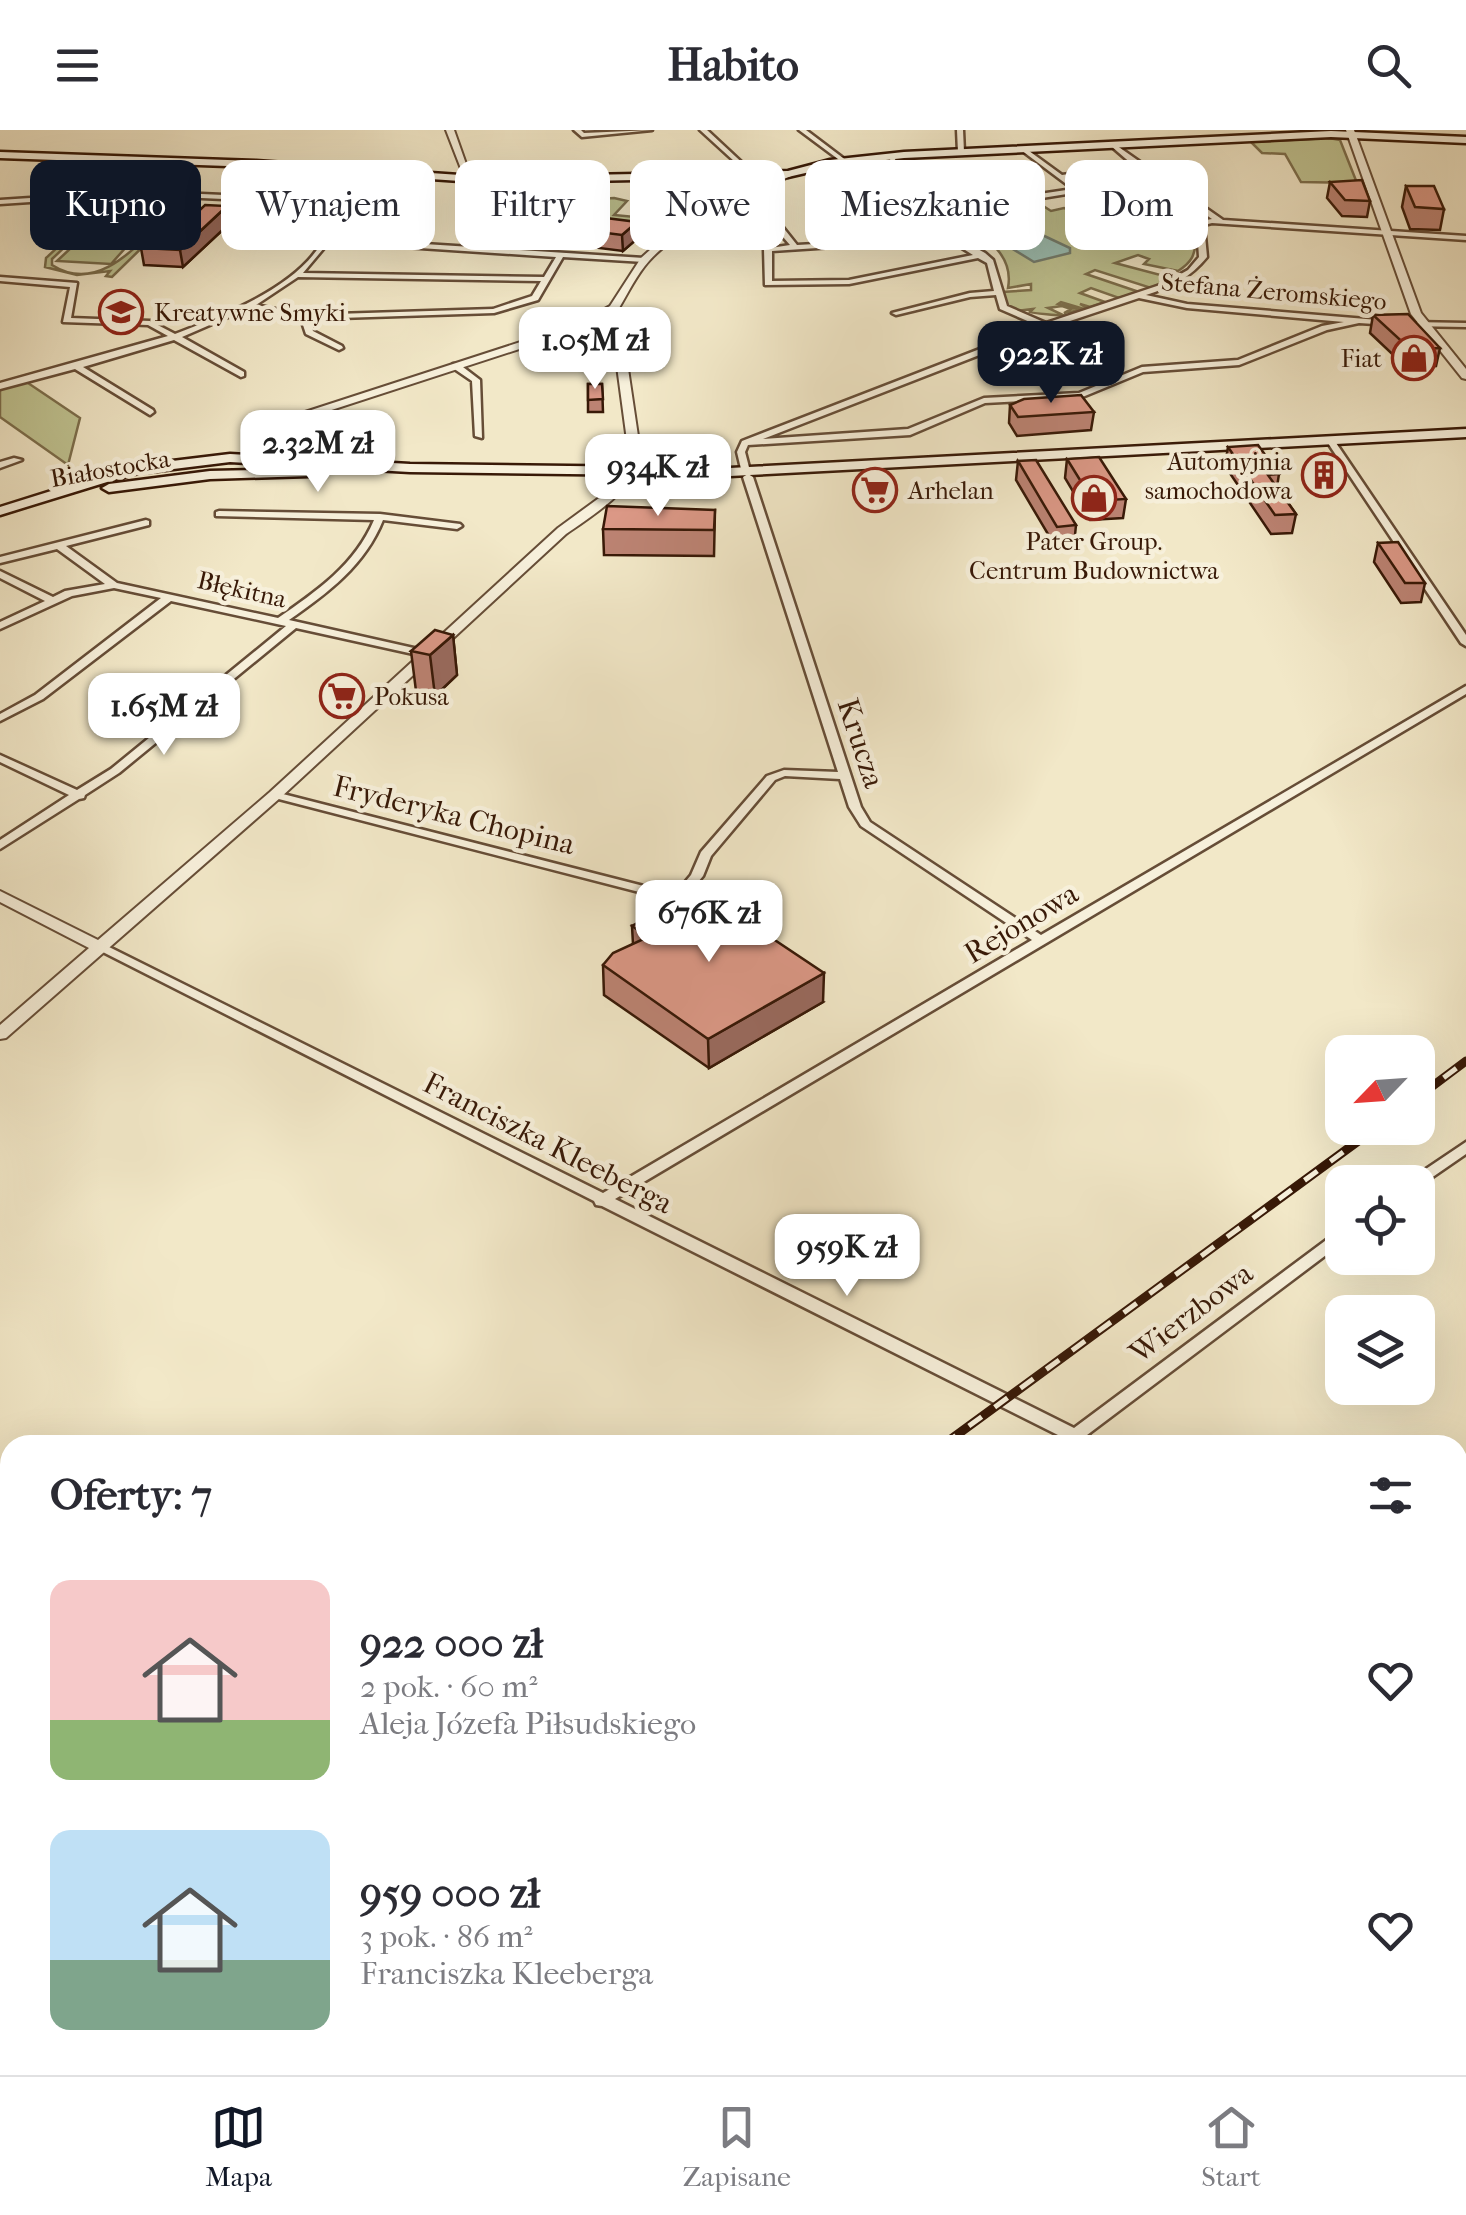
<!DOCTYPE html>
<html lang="pl">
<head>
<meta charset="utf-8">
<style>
	:root { --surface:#fff; --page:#f2f2f3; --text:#2b2b33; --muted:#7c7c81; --line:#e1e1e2; --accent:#111827 }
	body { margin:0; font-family:"IM FELL French Canon",serif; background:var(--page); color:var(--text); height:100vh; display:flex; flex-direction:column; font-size:38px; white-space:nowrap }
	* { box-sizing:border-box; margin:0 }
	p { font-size:32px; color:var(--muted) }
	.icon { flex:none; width:55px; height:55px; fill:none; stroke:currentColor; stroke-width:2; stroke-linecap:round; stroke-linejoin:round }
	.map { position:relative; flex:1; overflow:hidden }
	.sheet { position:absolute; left:0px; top:1305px; width:1468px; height:640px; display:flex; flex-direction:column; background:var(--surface); border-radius:30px 30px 0 0; box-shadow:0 10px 40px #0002 }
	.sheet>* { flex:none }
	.guide { position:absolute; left:30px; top:30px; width:1408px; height:90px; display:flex; gap:20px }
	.needle { width:65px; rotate:245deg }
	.controls { position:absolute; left:1325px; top:905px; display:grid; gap:20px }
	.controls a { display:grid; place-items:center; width:110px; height:110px; border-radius:20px; background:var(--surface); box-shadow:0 10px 40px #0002; font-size:50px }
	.price { position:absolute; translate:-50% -85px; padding:0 22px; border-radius:20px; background:#fff; color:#222; font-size:32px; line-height:65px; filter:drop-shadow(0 2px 5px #0008) }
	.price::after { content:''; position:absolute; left:50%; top:60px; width:30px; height:22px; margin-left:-15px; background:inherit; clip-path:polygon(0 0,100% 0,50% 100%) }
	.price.selected { background:var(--accent); color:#fff }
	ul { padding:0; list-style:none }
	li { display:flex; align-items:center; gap:30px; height:250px; padding:0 50px }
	li span { display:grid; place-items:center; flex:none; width:280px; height:200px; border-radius:20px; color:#555 }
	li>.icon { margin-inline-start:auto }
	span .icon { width:120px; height:120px; fill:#fffc; stroke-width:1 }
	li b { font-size:42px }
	h2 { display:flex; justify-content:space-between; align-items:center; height:120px; padding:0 50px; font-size:42px }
	.tag { padding:0 35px; border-radius:20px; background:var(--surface); box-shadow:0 10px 40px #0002; font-size:35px; line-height:90px }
	.tag.selected { background:var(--accent); color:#fff }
	header { display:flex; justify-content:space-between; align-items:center; height:130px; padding:0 50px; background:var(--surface); font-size:45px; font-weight:700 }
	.tab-bar { display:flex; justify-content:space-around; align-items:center; height:140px; border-top:2px solid var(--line); background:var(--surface); font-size:28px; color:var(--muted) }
	.tab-bar a { display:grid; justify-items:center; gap:5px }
	.tab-bar .selected { color:var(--accent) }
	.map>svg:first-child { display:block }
</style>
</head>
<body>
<header><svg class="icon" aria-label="menu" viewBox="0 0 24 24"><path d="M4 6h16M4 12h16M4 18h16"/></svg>Habito<svg class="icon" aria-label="search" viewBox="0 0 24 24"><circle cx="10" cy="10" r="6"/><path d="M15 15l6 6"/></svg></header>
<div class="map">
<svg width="1466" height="1945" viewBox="0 0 1466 1945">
	<rect width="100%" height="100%" fill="#f2e8c8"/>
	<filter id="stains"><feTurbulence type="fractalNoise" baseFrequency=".002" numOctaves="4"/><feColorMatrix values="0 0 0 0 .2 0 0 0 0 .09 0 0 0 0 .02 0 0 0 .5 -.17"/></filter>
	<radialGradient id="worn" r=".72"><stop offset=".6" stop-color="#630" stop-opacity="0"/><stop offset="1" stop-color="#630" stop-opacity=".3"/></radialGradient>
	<path fill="#c0c492" stroke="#7c6e4c" stroke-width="2.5" fill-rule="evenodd" d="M1329,8L1340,10L1357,53L1301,52L1285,24L1262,23L1251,12Z
		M614,68L627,71L614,85L635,87L645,79L644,75L660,76L652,90L672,99L655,108L560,95L572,93L566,80H574L570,71Z
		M1034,70L1051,81L1064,78L1116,97L1123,95L1128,80L1189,102L1197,108C1194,124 1194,131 1178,141L1144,134L1149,129L1138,125L1115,133L1172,148L1151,158L1095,140L1086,144L1139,162L1119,168L1091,158L1080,163L1105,172L1090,177L1080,174L1087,178L1084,179L1061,172L1058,174L1081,180L1064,183L1071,179L1062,176L1048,178L1063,185C1061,186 1032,183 1030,182L1033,179L1015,181L1006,175L1002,162L1031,160V154L1008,158C1014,126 988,109 965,94L999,76Z
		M136,79L161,83L167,93L112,147L106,146L110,141L77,145L45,137L46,128C78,99 91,81 136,79ZM135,81L155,85L161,92C133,120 96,163 52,135V129C81,102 93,84 135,81Z
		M102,89L138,91L109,118L127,116L111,134L57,131Z
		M25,251L80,288L68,335L0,287V259Z"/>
	<path fill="#9bc0b5" stroke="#737d6f" stroke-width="2.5" d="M1038,103L1070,118V123L1034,132L1003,113Z"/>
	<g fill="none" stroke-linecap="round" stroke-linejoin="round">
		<defs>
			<path id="minor" d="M574,0H581L584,3L652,0L582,7Z
				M700,0H707L750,40V42H746Z
				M799,0H806L847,31L842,32Z
				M957,0H963L964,22L961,24L958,22Z
				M1113,13L1223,90L1466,106V110L1212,93L1204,95L1207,127C1190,148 1171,157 1146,165L1187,174L1390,191L1394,193L1390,195L1359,193L1327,200L1239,235L1143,242L1080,268L985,273L910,305L748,315L745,322L750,341L742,343L737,322L742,311L1039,196L1000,179L996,165L970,167L896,185L892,183L970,163L994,161L987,133L978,128L849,154L765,155L764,119L790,115L764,85L730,72V68L770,81L797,115L833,113L942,93L987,72L1073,59L1021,20V18H1025L1062,45L1133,35L1111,16ZM1138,38L1212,89L1183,94L1082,58L1067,48ZM1079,62L1185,100L1197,96L1199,127L1188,140L1163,154L1046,193L1007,176L993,130L985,123L940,98L992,76ZM932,99L973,125L849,150L772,151V121L833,117ZM1139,168L1187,178L1344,192L1322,196L1238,230L1142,237L1079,263L984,268L908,299L763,309L1049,198Z
				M891,24L903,40L875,46L882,54L876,55L867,45L896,39L888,26Z
				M342,48L346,50L349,60L339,70L341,72L331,108L644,128L648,130L644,132L563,127L538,170L494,183L309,189L313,201L342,216L343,218L339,220L306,204L301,189L249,178L182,207L244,242V246L241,247L174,210L83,237L153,280L154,282L150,285L75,239L0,259V253L168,206L148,195L63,192L70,157L0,151V147L77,153L71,188L150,191L175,204C222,186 296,158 322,112C328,101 329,86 333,74L136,65L0,74V70L136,61L332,70L341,60L338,50ZM329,112L556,127L544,147L303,143ZM298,147L541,151L532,166L493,179L304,185L256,175Z
				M1412,192L1466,193V197L1409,196L1408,194Z
				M453,234H459L480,250L482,308L475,306L472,251L453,238Z
				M1330,307L1334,310L1466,505V516L1461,513L1326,310Z
				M14,328L22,330L0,338V332Z
				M748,344L753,347L861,677L870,692L1041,805L1466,556V564L615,1069L1074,1298L1337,1102L1342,1101V1113L1087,1305L1098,1311L1100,1315H1055L1062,1307L602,1076L596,1075L594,1071L93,817L95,814H103L603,1063L1032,810L861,696L849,677L840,649L785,646L775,650L711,726L703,746L682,771L678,772L271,667L269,665L275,662L675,764L691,745L701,722L767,646L784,640L838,642L743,347Z
				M219,381L380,384L460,394L462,396L457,399L383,390C365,435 328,463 289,490L427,521L432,524L427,527L296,498L119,643L85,665L84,668L79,669L0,719V710L69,665L0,632V625L77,660L111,639L286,496L171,471L43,569L0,591V584L35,565L161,468L114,458L72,466L0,499V492L45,471L0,448V441L53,467L65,461L105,454L57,419L0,433V427L146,390L149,391V395L66,416L117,453L278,488C317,461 355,435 374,390L216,386V382Z
				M1466,1012V1024L1421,1055L1418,1056V1052H1409L1411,1049Z
				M1466,1367V1381L1458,1382V1370Z
				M1458,1732L1466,1737V1767L1459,1764L1458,1761Z
				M276,1935H302L296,1945H270Z"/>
			<path id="tertiary" d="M446,0H454L472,51L465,49Z
				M1346,0H1354L1421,183L1466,239V249L1462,248L1411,184Z
				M788,41L791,46C752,63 676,100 649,131C637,144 628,163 619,178L642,333C625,365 595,384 566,404L280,668L6,908L0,909V895L89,818L0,772V761L98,810L270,662L558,398L610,360L630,333L610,184L587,197L270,300L262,312L260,328L250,330V312L262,296L579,193L610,176L641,128L660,111L742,61Z"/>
			<path id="secondary" d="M1331,1L1466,7V13L1331,7L904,28L840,35L788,47L489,53L256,37L0,28V22L256,31L489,47L788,41L830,30L904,22Z
				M1466,299V307L730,346L410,342L230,332L133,344L0,385V377L131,336L230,324L410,334L730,338Z
				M304,339L309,340V346L210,349L109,362L102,358L109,354L210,341Z"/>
		</defs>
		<use href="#minor" stroke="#664d37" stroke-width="5"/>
		<use href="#tertiary" stroke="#664d37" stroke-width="4"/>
		<use href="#secondary" stroke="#381907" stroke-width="5"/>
		<use href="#minor" fill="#f7f0db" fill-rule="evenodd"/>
		<use href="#tertiary" fill="#f7f0db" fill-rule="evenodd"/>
		<use href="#secondary" fill="#f7f0db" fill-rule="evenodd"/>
		<defs>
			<path id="rail-far1" d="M1418,967L1466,931
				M943,1315L1376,998"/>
			<path id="rail" d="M86,1945L99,1935"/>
		</defs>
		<use href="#rail-far1" stroke="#381907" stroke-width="9"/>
		<use href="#rail" stroke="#381907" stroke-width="10"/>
		<use href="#rail-far1" stroke="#f7f0db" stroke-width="5" stroke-dasharray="16" stroke-linecap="butt"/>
		<use href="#rail" stroke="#f7f0db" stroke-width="6" stroke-dasharray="20" stroke-linecap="butt"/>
	</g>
	<path fill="#bc8373" stroke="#381907" stroke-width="2.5" d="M722,39V60L720,62V68L701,81L661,76L660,55Z
		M1166,49L1187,79L1169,85L1145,76L1147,55Z
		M1330,52L1370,71L1367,87L1342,86L1327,68Z
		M1406,56L1444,79L1440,100L1410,99L1402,77Z
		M1105,79L1149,91L1127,98L1104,90Z
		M637,92L638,108L623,121L583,116V100Z
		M230,93L183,137L144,135L141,118L173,106Z
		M1373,185L1440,218L1436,236L1406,237L1370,203Z
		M588,254H602L603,282H588Z
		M1010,275L1094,282L1091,300L1017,306L1009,293Z
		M1228,317L1279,344L1277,357L1296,384L1292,403L1271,404L1225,336Z
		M1067,329L1126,369L1123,388L1090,390L1065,348Z
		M1018,331L1076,395L1074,415L1055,416L1016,350Z
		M715,380L714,426L604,425L603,399Z
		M1378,413L1425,453L1421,472L1401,473L1374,432Z
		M453,505L457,545L435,566L416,561L411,521Z
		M324,556L358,563L346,574L326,569Z
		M632,796L823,872L709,938L604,865L603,835L633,814Z"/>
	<path fill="#996a5e" stroke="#381907" stroke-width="2.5" d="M722,39V60L720,62V68L701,81V60Z
		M1190,58L1187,79L1169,85L1172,64Z
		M227,76L230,93L183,137L180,120Z
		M1151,80L1149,91L1127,98L1128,88Z
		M637,92L638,108L623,121L622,105Z
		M453,505L457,545L435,566L430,525Z
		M356,550L358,563L346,574L344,560Z
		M824,843L823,872L709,938L708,909Z"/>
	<path fill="#db9886" stroke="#381907" stroke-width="2.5" d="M682,34L722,39L714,46L720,47L701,60L660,55Z
		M1166,49L1190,58L1172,64L1147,55Z
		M1362,50L1370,71L1345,70L1330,52Z
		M1406,56H1434L1444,79L1415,77Z
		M1126,72L1151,80L1128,88L1105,79Z
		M205,75L227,76L180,120L141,118L154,105L173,106Z
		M598,87L637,92L622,105L583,100Z
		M1408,184L1440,218L1410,219L1373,185Z
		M588,254H602L603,269L588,270Z
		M1081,265L1094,282L1018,287L1010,275L1024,269Z
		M1258,315L1279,344L1268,345L1296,384L1275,385L1228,317Z
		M1099,327L1126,369L1093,371L1067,329Z
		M1036,330L1076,395L1057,397L1018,331Z
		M607,376L715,380L714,400L603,399Z
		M1398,412L1425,453H1405L1378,413Z
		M435,500L453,505L430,525L411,521Z
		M336,545L356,550L344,560L324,556Z
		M700,760L824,843L708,909L603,835L613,823L648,807L632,796Z"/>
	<defs>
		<symbol id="school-ring" viewBox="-11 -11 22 22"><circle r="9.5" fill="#f7f0db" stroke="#8f2418" stroke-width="1.5"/><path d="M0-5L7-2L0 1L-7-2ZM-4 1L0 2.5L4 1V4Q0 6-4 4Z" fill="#8f2418"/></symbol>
		<symbol id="shop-ring" viewBox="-11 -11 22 22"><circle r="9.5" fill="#f7f0db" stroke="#8f2418" stroke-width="1.5"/><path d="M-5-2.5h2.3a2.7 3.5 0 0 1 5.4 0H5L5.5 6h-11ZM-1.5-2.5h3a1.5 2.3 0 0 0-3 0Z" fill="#8f2418"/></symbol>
		<symbol id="building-ring" viewBox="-11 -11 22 22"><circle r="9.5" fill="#f7f0db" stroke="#8f2418" stroke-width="1.5"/><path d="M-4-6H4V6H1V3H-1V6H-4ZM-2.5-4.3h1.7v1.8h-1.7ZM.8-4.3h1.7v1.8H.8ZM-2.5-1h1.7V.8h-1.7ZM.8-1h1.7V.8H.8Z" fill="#8f2418"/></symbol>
		<symbol id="supermarket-ring" viewBox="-11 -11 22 22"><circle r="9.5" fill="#f7f0db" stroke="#8f2418" stroke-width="1.5"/><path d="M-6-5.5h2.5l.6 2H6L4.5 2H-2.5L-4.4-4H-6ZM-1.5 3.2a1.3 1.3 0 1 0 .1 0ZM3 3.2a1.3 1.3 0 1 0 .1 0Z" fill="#8f2418"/></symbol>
	</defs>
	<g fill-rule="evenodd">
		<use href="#school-ring" x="96" y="157" width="50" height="50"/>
		<use href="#shop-ring" x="1389" y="203" width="50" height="50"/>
		<use href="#building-ring" x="1299" y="320" width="50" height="50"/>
		<use href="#supermarket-ring" x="850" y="335" width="50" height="50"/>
		<use href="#shop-ring" x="1069" y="343" width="50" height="50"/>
		<use href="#supermarket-ring" x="317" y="541" width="50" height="50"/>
	</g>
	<g text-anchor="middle" stroke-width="9" stroke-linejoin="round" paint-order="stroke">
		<g font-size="25" fill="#381907" stroke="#f7f0db">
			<text transform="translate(1274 161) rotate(5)" y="9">Stefana Żeromskiego</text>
			<text transform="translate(110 338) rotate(-10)" y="9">Białostocka</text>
			<text transform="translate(242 459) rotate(13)" y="9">Błękitna</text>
		</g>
		<g font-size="25" fill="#381907" stroke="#f7f0db" text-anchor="start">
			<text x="154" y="191">Kreatywne Smyki</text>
			<text x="1382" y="237" text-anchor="end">Fiat</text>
			<text x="1292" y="340" text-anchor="end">Automyjnia<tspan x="1292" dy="29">samochodowa</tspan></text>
			<text x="908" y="369">Arhelan</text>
			<text x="1094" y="420" text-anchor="middle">Pater Group.<tspan x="1094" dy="29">Centrum Budownictwa</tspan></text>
			<text x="374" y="575">Pokusa</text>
		</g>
		<g font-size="30" fill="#381907" stroke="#f7f0db">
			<text transform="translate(861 613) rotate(72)" y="10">Krucza</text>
			<text transform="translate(454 685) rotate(14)" y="10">Fryderyka Chopina</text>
			<text transform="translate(1021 793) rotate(-31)" y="10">Rejonowa</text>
			<text transform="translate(548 1013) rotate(27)" y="10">Franciszka Kleeberga</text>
			<text transform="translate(1191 1183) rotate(-37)" y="10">Wierzbowa</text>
		</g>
	</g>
	<rect width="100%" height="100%" filter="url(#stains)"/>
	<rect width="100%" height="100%" fill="url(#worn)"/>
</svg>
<div class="controls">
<a><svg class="needle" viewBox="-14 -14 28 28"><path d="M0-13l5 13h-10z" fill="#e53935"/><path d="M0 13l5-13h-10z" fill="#7c7c81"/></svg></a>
<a><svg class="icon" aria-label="locate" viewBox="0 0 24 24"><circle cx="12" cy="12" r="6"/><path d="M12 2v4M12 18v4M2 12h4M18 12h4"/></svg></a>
<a><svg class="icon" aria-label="layers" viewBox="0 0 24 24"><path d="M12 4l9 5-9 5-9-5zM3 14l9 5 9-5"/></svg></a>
</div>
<b class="price" style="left:595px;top:262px">1.05M zł</b>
<b class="price selected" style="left:1051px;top:276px">922K zł</b>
<b class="price" style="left:318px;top:365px">2.32M zł</b>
<b class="price" style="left:658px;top:389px">934K zł</b>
<b class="price" style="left:164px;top:628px">1.65M zł</b>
<b class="price" style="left:709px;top:835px">676K zł</b>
<b class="price" style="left:847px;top:1169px">959K zł</b>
<div class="guide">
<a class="tag selected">Kupno</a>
<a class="tag">Wynajem</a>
<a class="tag">Filtry</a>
<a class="tag">Nowe</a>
<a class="tag">Mieszkanie</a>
<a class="tag">Dom</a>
</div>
<section class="sheet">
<h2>Oferty: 7<svg class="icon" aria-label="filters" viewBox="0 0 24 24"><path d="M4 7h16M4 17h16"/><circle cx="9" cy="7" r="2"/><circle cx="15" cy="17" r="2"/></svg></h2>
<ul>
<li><span style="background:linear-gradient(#f6c9c9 70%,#8fb573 0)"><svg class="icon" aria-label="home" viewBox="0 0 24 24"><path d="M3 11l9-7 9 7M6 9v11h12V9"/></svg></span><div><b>922 000 zł</b><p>2 pok. · 60 m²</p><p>Aleja Józefa Piłsudskiego</p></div><svg class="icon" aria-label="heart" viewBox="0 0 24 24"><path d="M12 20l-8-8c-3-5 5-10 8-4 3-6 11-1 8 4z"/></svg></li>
<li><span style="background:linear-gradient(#bfe0f5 65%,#7fa58c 0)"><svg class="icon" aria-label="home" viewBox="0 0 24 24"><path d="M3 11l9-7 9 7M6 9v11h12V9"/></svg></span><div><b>959 000 zł</b><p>3 pok. · 86 m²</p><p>Franciszka Kleeberga</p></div><svg class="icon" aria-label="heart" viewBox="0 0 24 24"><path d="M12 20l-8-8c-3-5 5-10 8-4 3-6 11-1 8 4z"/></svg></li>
</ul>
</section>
</div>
<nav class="tab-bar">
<a class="selected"><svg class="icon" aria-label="map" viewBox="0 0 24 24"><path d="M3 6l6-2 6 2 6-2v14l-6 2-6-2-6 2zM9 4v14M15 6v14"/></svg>Mapa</a>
<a><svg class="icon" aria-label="saved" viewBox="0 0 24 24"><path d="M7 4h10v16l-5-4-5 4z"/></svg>Zapisane</a>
<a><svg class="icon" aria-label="home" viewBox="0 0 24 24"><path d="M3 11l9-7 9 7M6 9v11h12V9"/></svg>Start</a>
</nav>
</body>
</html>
